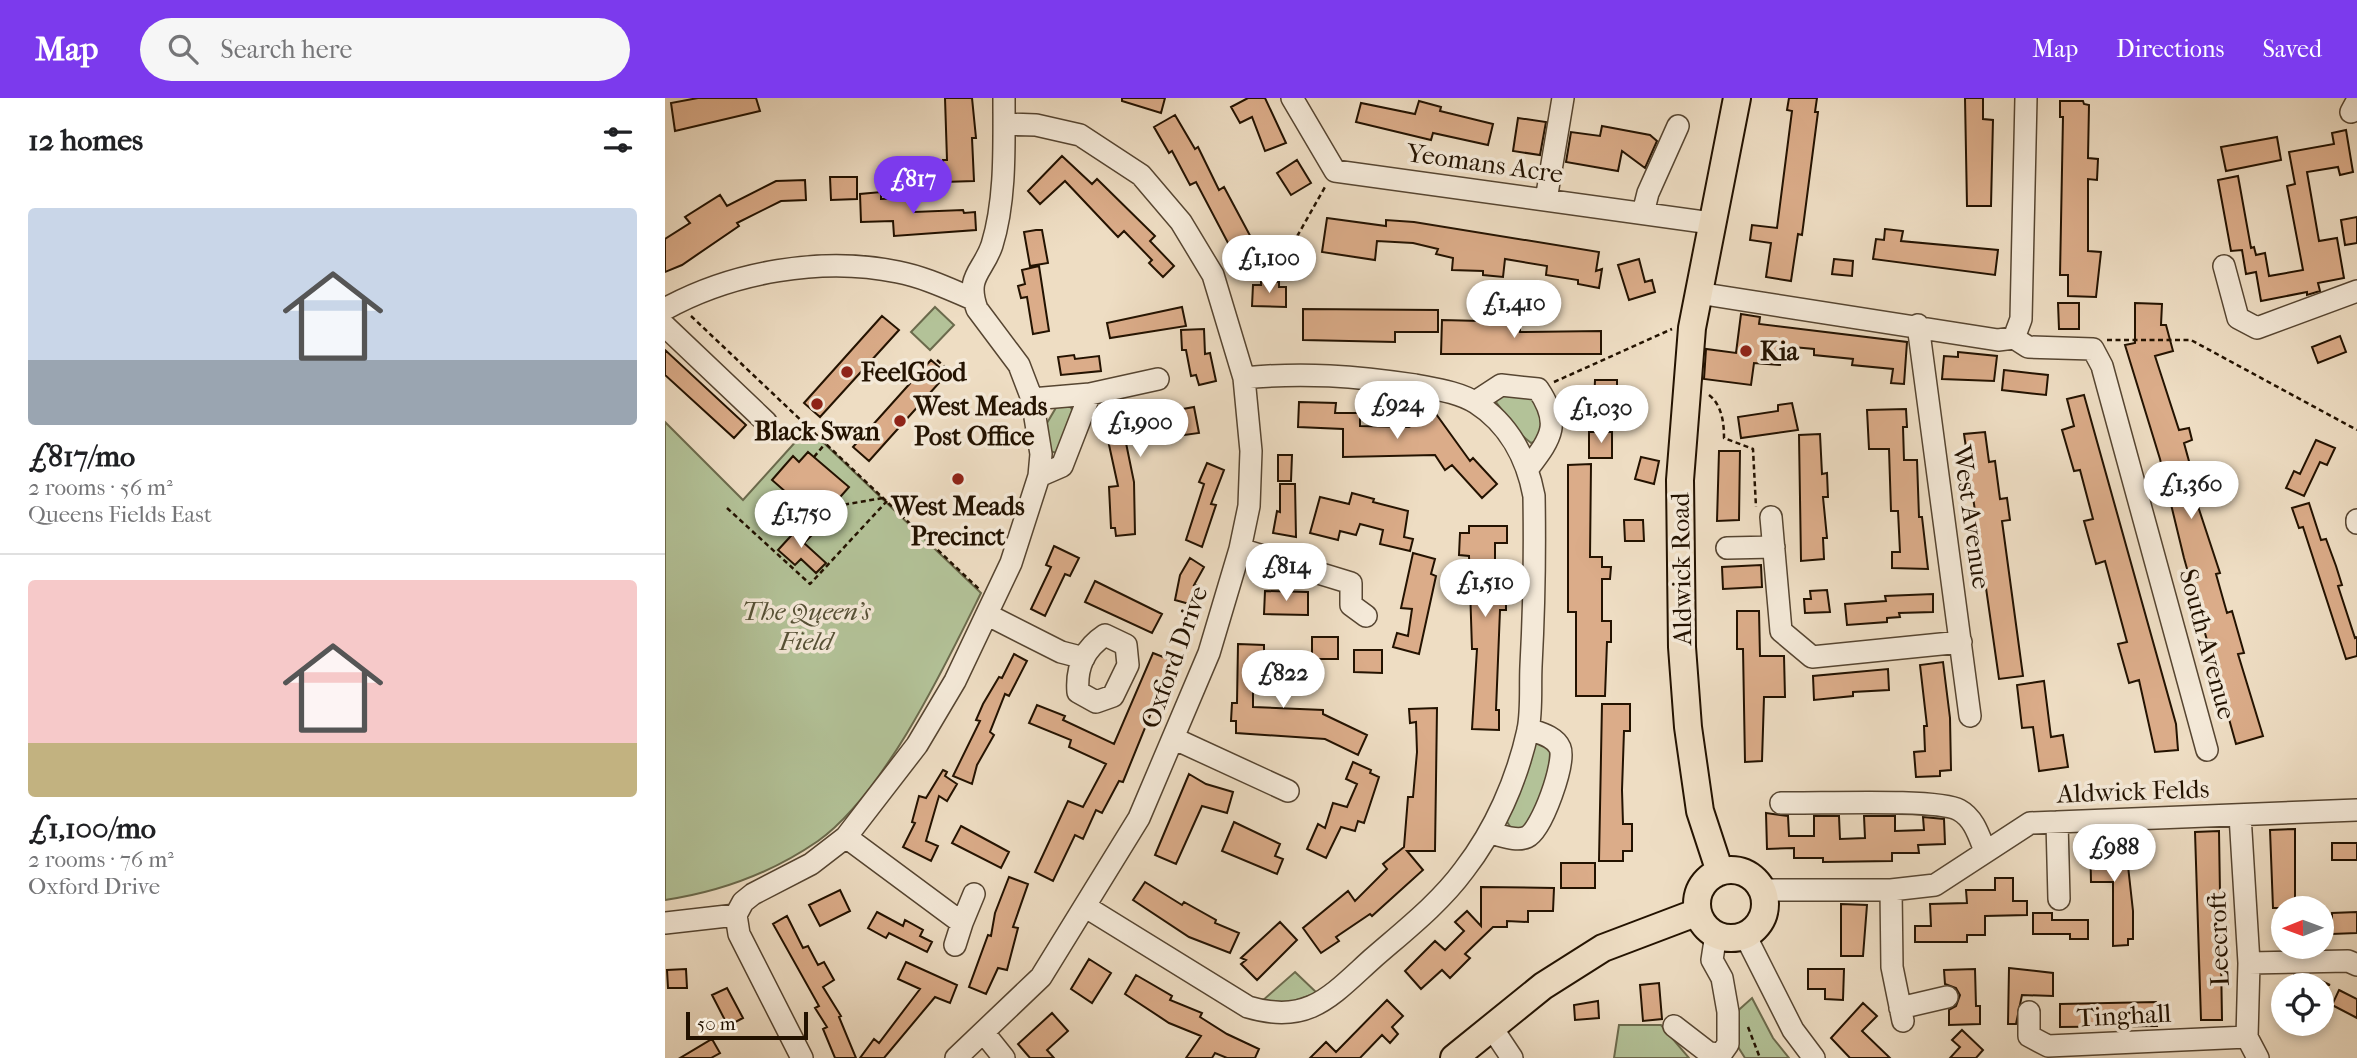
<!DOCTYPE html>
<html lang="en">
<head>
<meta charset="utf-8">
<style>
	:root { --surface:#fff; --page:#f6f6f6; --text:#202124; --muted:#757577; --line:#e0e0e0; --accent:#7c3aed }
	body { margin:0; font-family:"IM FELL French Canon",serif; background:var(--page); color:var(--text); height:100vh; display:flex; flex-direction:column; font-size:26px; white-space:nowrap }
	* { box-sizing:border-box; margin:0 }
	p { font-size:23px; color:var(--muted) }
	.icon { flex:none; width:38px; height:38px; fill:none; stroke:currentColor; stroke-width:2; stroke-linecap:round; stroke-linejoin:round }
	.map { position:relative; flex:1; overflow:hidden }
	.panel { display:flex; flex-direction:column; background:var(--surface); width:665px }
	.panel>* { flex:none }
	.needle { width:46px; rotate:269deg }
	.tools { position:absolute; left:1606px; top:798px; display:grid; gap:14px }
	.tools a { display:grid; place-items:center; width:63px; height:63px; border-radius:50%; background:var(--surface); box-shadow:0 4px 10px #0003; font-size:35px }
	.scale { position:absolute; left:21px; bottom:18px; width:122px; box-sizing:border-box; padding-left:7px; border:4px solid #231200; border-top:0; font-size:19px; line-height:24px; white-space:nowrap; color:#231200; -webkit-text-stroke:5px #f4e9d8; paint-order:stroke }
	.price { position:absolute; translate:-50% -60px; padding:0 16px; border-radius:24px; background:#fff; color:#222; font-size:23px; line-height:46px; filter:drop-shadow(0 2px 4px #0008) }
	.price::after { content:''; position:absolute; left:50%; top:42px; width:21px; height:16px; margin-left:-10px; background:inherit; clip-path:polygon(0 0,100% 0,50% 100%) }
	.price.current { background:var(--accent); color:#fff }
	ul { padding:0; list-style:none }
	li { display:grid; align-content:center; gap:14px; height:371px; padding:0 28px }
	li+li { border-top:2px solid var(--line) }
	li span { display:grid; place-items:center; height:217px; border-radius:7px; color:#555 }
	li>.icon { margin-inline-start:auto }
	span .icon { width:126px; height:126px; fill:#fffc; stroke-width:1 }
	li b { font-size:30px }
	h2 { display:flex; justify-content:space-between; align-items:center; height:84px; padding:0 28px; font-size:30px }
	header { display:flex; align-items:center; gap:42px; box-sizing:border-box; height:98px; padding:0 35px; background:var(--accent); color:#fff }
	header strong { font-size:33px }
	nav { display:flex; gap:38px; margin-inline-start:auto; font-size:24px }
	.search { width:490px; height:63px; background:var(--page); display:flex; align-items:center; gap:18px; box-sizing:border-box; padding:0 24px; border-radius:38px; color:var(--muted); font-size:26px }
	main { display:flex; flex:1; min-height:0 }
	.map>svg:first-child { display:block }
</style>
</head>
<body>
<header>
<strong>Map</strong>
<div class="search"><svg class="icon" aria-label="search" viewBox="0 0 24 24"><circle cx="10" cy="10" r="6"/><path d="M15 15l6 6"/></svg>Search here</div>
<nav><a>Map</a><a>Directions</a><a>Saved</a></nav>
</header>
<main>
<section class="panel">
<h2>12 homes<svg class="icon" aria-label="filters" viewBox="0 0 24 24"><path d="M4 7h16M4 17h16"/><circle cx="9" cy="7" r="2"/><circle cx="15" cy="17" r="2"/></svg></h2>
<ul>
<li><span style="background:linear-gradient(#c9d6e8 70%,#9aa5b1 0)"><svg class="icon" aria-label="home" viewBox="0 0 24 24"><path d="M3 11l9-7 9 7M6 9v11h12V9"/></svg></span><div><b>£817/mo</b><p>2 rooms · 56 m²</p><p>Queens Fields East</p></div></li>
<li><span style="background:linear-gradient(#f6c9c9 75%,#c2b280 0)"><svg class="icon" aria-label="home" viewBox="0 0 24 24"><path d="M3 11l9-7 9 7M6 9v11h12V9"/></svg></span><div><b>£1,100/mo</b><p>2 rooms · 76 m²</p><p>Oxford Drive</p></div></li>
</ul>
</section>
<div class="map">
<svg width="1692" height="960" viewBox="0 0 1692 960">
	<rect width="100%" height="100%" fill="#eeddc3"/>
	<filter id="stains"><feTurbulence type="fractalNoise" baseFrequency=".00286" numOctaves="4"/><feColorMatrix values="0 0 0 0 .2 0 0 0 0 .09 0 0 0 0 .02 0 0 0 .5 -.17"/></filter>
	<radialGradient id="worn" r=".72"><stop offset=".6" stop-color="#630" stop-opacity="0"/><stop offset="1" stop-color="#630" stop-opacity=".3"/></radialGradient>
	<path fill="#b3c298" stroke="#6b6a4c" stroke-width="2" d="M270,209L289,227L265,252L246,234Z
		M862,297L871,303L881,325L872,343L866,345L855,336L831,304L833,298Z
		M404,306L411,319L392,355L384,353L382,325L392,308Z
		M0,324L78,402L143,330L316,495C280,568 219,696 153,743C108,774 54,794 0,802Z
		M875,642L888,650L876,704L856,734L847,732L841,722L867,647Z
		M630,874L652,895L625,904L597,903Z
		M1087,900L1108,940L1124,960H1080L1068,941L1067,918Z
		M954,927H996L1024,960H949Z"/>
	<path fill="#dbac89" stroke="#231200" stroke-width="2" d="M33,0H91L95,13L10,33L6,5Z
		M280,0H307L311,40H307L309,83L279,84L278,62H282Z
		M457,0H500L496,15L457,3Z
		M583,0H600L621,45L600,53L587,19L575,25L566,9Z
		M1124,0H1152L1150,14H1153L1137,137L1133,136L1126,183L1101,179L1106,145L1085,142L1087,127L1112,130L1127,13L1122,12Z
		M1300,0H1318V21L1328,22L1326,108H1302Z
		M754,3L776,9L775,13L828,26L823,47L768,35L766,42L691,24L696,5L750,16Z
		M1395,3H1418L1419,6L1424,7L1423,60L1433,61L1432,82L1423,81V153L1436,154L1431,199L1403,198V177H1395L1398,19H1395Z
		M510,17L530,51L533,49L554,92L559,89L589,145L579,150L583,156L572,162L531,84L525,87L507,53L504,55L489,29Z
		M853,20L881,24L875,57L848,53Z
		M937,28L985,37L992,43L980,70L957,53L953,73L901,64L906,34L935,38Z
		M1681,32L1688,74L1675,77L1673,69L1642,74L1654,143L1672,140L1679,180L1653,185L1655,193L1642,197V194L1596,203L1591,174L1581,176L1577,152L1566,153L1553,82L1573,78L1586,150L1589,149L1591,157L1600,155L1604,178L1638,172L1622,88L1630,86L1624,54L1669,46L1667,35Z
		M1612,39L1616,62L1561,73L1556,49Z
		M397,58L427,86L432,81L490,138L485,143L509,168L498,179L484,165L487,162L459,133L453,139L400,83L375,106L363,93Z
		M632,62L646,85L626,97L612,75Z
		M165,79H192V101L166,102Z
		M140,82L141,102L116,103L72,125L74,128L17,167L0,174V141L25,125L20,119L55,97L62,108L111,83Z
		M216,94V101L248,100L249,114L298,112L299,115L310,114L311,132L229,138L228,123L196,124L195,96Z
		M1692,119V145L1680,147L1676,122Z
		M662,120L721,128V122L749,124L934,154L931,173L937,171L934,190L913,186V182L881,177L882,168L840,161L838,179L818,177V173L787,172L788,160L771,156L773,151L748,145L712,143L710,162L657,154Z
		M1220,131L1238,133L1236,143L1333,152L1330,177L1208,161L1211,141L1219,142Z
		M371,132H377L383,165L365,168L359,134Z
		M974,161L980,184L987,182L990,194L964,202L953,167Z
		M1169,161L1188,163L1187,178L1167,176Z
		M374,168L384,233L368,236L362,199L356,200L353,188L360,186L357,172Z
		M596,183L614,184V189H621V209L587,208L588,187H596Z
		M1393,205H1414V231H1394Z
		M1470,205L1497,206L1496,227H1501L1508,253L1490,258L1514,332L1524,330L1527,342L1519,345L1530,385L1526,387L1555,475L1551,476L1562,515L1567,513L1579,555L1573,556L1598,638L1571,646L1519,460L1495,361L1460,247L1470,245Z
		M517,209L521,228L445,240L442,225Z
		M638,211L773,212V234H730V244L638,242Z
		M1076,216L1095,219L1094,226L1242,244L1239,286L1226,285L1228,271L1187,267L1188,261L1149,257V251L1117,248L1115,267L1089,265L1086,287L1039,281L1041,251L1071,255Z
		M217,218L234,232L155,319L139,305Z
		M777,222L855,224V234L936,233V256H776Z
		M539,231L540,256L545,255L551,283L534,287L531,277L526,278L521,252H517L516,232Z
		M1675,238L1681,254L1653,265L1647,249Z
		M0,252L81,327L69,340L0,277Z
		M1293,254L1332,258L1329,283L1277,281L1279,258L1293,259Z
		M409,257L410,261L434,258L436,273L396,277L393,259Z
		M266,262L282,276L204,363L188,349Z
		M1339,272L1383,277L1381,297L1337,292Z
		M930,282H952V309L929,308Z
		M1419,297L1511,626L1513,652L1490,654L1474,582L1464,585L1453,546L1462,544L1440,463L1431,466L1419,423L1428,421L1415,372L1409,373L1397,332L1409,328L1402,301Z
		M634,304L671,305L670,315H695V328L744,329L748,327V316H771L805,363L808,360L832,386L817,400L787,367L780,372L770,357L678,359V331L633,329Z
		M1127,305L1133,332L1076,340L1073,319L1113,313V307Z
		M529,309L534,335L461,345L469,384L470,436L451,438L450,430H446L444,389L453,388L441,333L475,326L474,319Z
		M1241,311L1242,329H1238L1239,362H1252L1254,419H1257L1263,471L1227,470V454H1235L1233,413H1226L1224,351H1204L1202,312Z
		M924,334H947V360H924Z
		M1320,334L1324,364L1330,363L1335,401L1342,400L1345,422L1337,423L1358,578L1334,581L1299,336Z
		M1155,336L1157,376L1162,375L1163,399H1158L1162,440H1158L1159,461L1136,463L1134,337Z
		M1651,342L1670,350L1662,367L1655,364L1639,398L1621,390L1629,373L1635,376Z
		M1054,353H1075L1074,422L1052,423Z
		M143,354L184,389L154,423L107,382L128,358L134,364Z
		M613,357H627L626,383H613Z
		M976,359L994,363L989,386L970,381Z
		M542,365L559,372L546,406L551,407L537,449L521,442L539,386L534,384Z
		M926,366L925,459H937V469H946L945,481H937V523H946V544H942L940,598H911V514H903V367Z
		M615,386H630L631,439L608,435L612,413L615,414Z
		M687,395L709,401L708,404L743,413L739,439L748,441L745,453L715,446L718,432L695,426L691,437L675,433L673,442L645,435L655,399L684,406Z
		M1644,405L1656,442L1661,441L1671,468L1677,487L1673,488L1690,540L1692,539V558L1681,561L1638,429L1634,430L1627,410Z
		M959,422H978L979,443H960Z
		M136,427L147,437L139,445L161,465L151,475L136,461L130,467L113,452Z
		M804,428H842V445H830V495H841V512H835L831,612H834V632L807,631L812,551H807L804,458L794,457L795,435H804Z
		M389,448L414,460L405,478L400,476L380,518L366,511L386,469L381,467Z
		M748,455L770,461L766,476L771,478L754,556L728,549L732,535L743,538L747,511L736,510Z
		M525,460L539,469L529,487L533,488L528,507L510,502L515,477Z
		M1096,467L1097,489L1058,491L1057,469Z
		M430,483L497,516L487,535L420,504Z
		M1162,492L1165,514L1140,515L1139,501H1146L1145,493Z
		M600,493L643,494V517L599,516Z
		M1268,496V514L1234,515L1235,519L1222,520V524L1182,527L1180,506L1221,503L1220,498Z
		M1072,513H1094L1095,558H1119L1120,599H1099L1097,663L1080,664L1078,551H1072Z
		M647,539H673V561H647Z
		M573,546L599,547V582H588V609L658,612V616L702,637L693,657L660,641L571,635V623H566L567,605H572Z
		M689,552H717V575L689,574Z
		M488,555L511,564L504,580L501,578L458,684L454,683L437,715L431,712L418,741L410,737L388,783L370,774L403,703L418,709L441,666L404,649L406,642L364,625L372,607L400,618L398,622L449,646Z
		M349,556L362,563L344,598L340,596L325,634L329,637L312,667L307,686L288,678L315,623L311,622L318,606L334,579L337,580Z
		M1278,564L1285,620L1286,672L1275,673V678L1251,679L1249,654L1260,653L1259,628H1262L1255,567Z
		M1223,571L1224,592L1188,594V598L1149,602L1148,578Z
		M1379,583L1386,639L1398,637L1403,669L1374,673L1368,629L1357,630L1352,587Z
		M937,606H965V633H959L957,692L958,726H967V753H958V763H934Z
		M772,610L770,753H742L758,772L707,818L705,816L671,839L674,843L656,855L638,830L683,793L690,803L722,771L718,766L739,749L743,699H748L752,654L751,624L745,625L744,611Z
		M688,664L706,672L705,675L714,679L699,725L693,723L690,733L676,729L661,760L642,751L653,726L660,730L668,705L682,709L692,686L681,681Z
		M278,672L282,674L280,678L292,686L282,703L274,698L261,743L273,748L266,763L238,749L250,725L247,724L254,698L261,700Z
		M524,676L541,686L568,694L562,715L537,708L511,766L490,757Z
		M1101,715L1123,718L1124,738H1149V718H1174L1175,741L1200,740L1199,718H1230V733L1259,732L1258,719L1279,721L1280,746L1253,747L1254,755H1227V763L1158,764V760H1129V750L1102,751Z
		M569,724L615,746L610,758L618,761L612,776L557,753Z
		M296,728L344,754L336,770L287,745Z
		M1630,731V806H1621V810H1608L1605,732Z
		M1554,733L1557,922H1536L1530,734Z
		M1425,737H1451V759H1462L1468,813V841H1463V847L1448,848V784H1426Z
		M1667,745H1692V762H1667Z
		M896,765H930V790H896Z
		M344,779L363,786L348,829L353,830L342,872L333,870L321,896L304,889L323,837L326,838L330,815Z
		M1330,780H1348V803H1362V817L1320,818V837H1302V844H1250V828H1266L1265,806L1302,805L1301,792H1330Z
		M480,784L517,807L519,804L551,822L550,825L574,835L565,855L524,839L468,802Z
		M816,789L889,790L888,813H863V824L842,823V829H828L800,856L805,860L785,880L777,872L756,891L740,873L770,843L780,852L799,833L790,824L802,813L816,828Z
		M175,792L185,813L155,828L144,807Z
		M1176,806L1202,807L1198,858H1176Z
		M212,814L238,828L240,822L258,832L255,838L267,844L262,854L224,835L221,840L203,830Z
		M1692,814V835L1667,836V815Z
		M1368,815H1387V822H1423V841H1405V836H1368Z
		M122,818L138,850L143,848L153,867L159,864L169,882L158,889L176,918L174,919L191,960H170L158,931L162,929L150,910L154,908L108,826Z
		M615,824L632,842L592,882L576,866L581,862L576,860Z
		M424,861L446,875L427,905L406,891Z
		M241,864L292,887L285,905L270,899L219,960H195L209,941L214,945L255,891L233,881Z
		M1344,870L1388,875V898L1357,897L1351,926H1343Z
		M21,871L22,890H3L2,872Z
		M1143,871H1179L1178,902L1160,901V891H1143Z
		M1310,871L1311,908H1315V926L1284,927V912L1291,908L1295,897L1291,890L1280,886L1279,872Z
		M471,877L507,898L505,902L537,915L535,919L562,936L594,951L590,960H562L550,955L547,960H521L536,938L504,925L460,896Z
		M1629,877H1644L1665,887H1624Z
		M994,885L997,921L978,923L975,887Z
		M62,890L78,920L63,928L47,897Z
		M1674,892L1692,901V920L1667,907Z
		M722,902L738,918L727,929L733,936L725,945L717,937L695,960H645L661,944L671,954Z
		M933,903L934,920L910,922L909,907Z
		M1491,904L1492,928L1395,929V906Z
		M1198,905L1212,918L1197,933L1225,960H1185L1166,940Z
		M387,915L403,933L382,952L389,960H365L353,946Z
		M1297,932L1318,952L1311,960H1285L1295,949L1287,942Z
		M47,941L55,955L46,960H15Z"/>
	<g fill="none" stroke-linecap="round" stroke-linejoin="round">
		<defs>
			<path id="minor" d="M627,0L670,73L1046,125
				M1686,14L1692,3
				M881,102L898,0
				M978,115L983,95L1013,28
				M1559,168L1573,220L1592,230L1692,193
				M1033,195L1333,242L1349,240
				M0,211C67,174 157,158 233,174C259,179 284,191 308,201
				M1253,227L1305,618
				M0,228L101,324
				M1349,240L1363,249L1428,251L1437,268L1542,652
				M1349,240L1356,221L1361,0
				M367,301L425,296L493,281
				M810,304L836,287L873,291C896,325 887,339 864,369
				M374,378L397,368L425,296
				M1106,419L1116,533L1147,559L1296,544
				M1692,422V425
				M1062,450L1109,449
				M575,451L686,485V507L701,518
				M323,517L396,554L419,560
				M440,537L461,547L463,567L448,598L431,604L413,594C411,569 419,551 440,537Z
				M510,641L623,693
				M1116,705C1149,706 1272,700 1294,712C1309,720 1314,738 1320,753
				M1575,717L1584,865L1582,939L1593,960
				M1392,724L1394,801
				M825,735C836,737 851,744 862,739C877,732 901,664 895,650C890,638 874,635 863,631
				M181,739L297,825L309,796
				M1097,792H1226L1270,787L1365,725L1692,712
				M1226,792L1227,869L1238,923
				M421,809L583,909C643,927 665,899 707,861C739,833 774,806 799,772C830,732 852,682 863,632C867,612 865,589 866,568C869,512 870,455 869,398C862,361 844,326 811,305C794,294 770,291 750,287C691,278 638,274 579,280
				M71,817L78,804L88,796L146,766L181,739L252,647L290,583L346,465L374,378L376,356L367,301L354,267L312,211C300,178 318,174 327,147C341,102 339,47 339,0
				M71,817L74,836L137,960
				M0,825L71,817
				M1080,837L1128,932L1149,960
				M290,847L297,825
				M1584,865L1683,863L1692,867
				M1235,910L1282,899
				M1364,914V938L1383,948L1582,939
				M1009,928L1044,955L1056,956L1063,946V914L1057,880L1047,862L1051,836
				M827,930L847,960
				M319,935L339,960
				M291,960L376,879L474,720L544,555L575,451L584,408L586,353L579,280L548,177L516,124L476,77L415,37L371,27L339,26"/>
			<path id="major" d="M1032 806a34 34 0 1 1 68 0a34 34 0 1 1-68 0Z
				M1055,774L1035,713L1023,629L1017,549L1015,382L1027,230L1072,0
				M789,960L878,888L938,850L1033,814"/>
		</defs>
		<use href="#minor" stroke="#564531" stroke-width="24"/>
		<use href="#major" stroke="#231200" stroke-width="30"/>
		<path stroke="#231200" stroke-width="2.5" stroke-dasharray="5 3.5" stroke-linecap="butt" d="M564,171L630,142L660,89
			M26,218L314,491
			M1442,242H1526L1692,332
			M272,262L293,281
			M889,284L1007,231
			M1044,297C1057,307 1059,325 1059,340L1088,351L1091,409
			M149,359L164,341
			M172,403L177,407L218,400
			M62,410L145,486L222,403
			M1083,929L1095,960"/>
		<use href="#minor" stroke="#f4e9d8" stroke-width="21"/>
		<use href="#major" stroke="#eeddc3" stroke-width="26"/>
	</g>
	<g fill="#8f2418" stroke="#f4e9d8" stroke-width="2.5">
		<circle cx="1081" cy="253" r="7"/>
		<circle cx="182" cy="274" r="7"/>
		<circle cx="152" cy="306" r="7"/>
		<circle cx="235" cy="323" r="7"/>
		<circle cx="293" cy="381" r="7"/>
	</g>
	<g text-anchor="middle" stroke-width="7" stroke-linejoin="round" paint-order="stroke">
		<g font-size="26" fill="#231200" stroke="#f4e9d8">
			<text transform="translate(820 65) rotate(8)" y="9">Yeomans Acre</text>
			<text transform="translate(1307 419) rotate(82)" y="9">West Avenue</text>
			<text transform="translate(1016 471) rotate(-91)" y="9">Aldwick Road</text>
			<text transform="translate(1543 546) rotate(75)" y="9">South Avenue</text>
			<text transform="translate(509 559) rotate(-70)" y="9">Oxford Drive</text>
			<text transform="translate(1468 693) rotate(-2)" y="9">Aldwick Felds</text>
			<text transform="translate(1553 841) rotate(-92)" y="9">Leecroft</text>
			<text transform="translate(1459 917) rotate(-3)" y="9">Tinghall</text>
		</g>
		<g font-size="26" font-weight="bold" fill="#231200" stroke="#f4e9d8" text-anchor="start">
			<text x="1095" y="262">Kia</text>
			<text x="196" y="283">FeelGood</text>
			<text x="249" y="317">West Meads<tspan x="249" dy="30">Post Office</tspan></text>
			<text x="152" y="342" text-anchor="middle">Black Swan</text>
			<text x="293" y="417" text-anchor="middle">West Meads<tspan x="293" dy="30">Precinct</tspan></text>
		</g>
		<g font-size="26" font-style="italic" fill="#555035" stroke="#f4e9d8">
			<text x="141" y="522">The Queen's<tspan x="141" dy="30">Field</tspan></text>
		</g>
	</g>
	<rect width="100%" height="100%" filter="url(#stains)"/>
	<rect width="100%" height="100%" fill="url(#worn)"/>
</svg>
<div class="tools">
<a><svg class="needle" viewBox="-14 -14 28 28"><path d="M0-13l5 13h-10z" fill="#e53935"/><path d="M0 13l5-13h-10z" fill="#757577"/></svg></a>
<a><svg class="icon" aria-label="locate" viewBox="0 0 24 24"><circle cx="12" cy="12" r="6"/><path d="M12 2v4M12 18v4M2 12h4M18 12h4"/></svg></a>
</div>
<div class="scale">50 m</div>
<b class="price current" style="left:248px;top:118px">£817</b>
<b class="price" style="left:604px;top:197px">£1,100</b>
<b class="price" style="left:849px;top:242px">£1,410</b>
<b class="price" style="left:732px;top:343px">£924</b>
<b class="price" style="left:936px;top:347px">£1,030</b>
<b class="price" style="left:475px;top:361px">£1,900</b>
<b class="price" style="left:1526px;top:423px">£1,360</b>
<b class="price" style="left:136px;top:452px">£1,750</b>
<b class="price" style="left:621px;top:505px">£814</b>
<b class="price" style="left:820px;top:521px">£1,510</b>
<b class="price" style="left:618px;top:612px">£822</b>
<b class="price" style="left:1449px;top:786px">£988</b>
</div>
</main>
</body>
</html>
